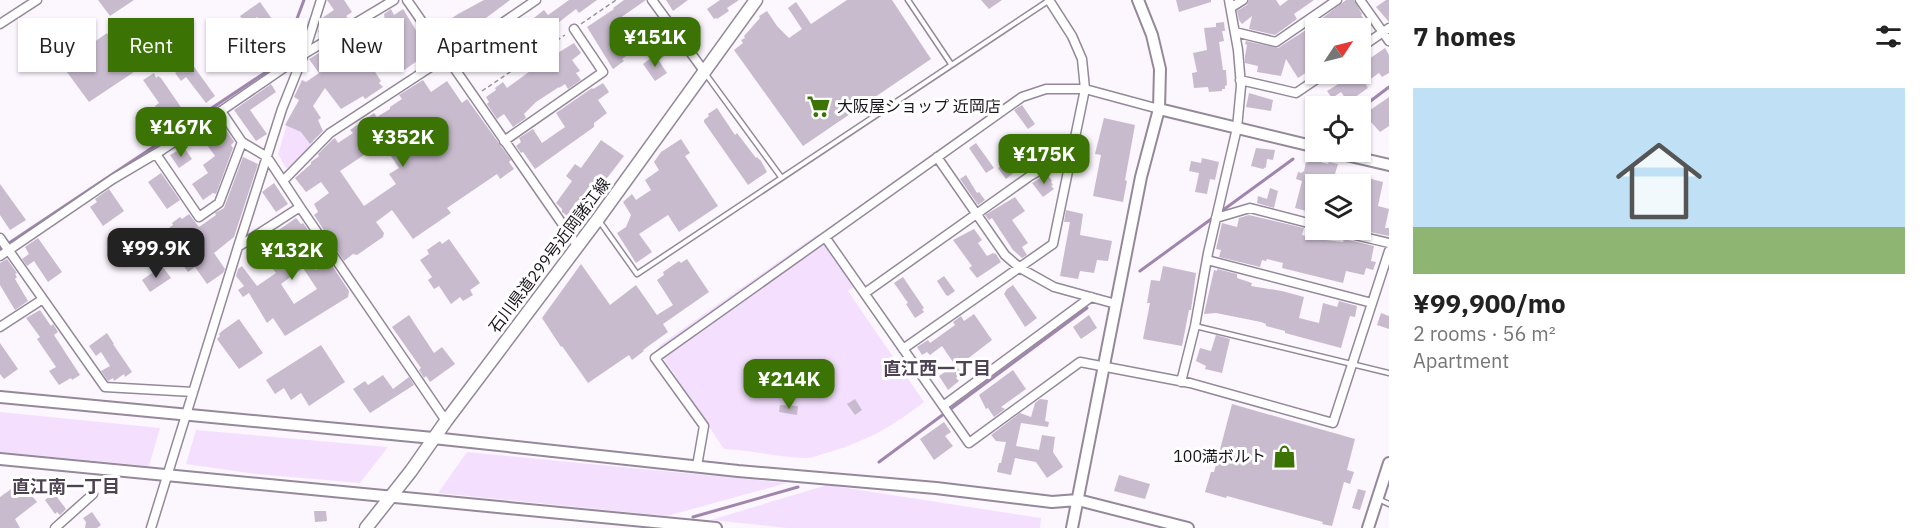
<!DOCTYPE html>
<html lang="en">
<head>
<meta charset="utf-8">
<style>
	:root { --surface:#fff; --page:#f2f2f2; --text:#222; --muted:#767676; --line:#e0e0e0; --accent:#3b7404 }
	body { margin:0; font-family:"IBM Plex Sans","Noto Sans JP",sans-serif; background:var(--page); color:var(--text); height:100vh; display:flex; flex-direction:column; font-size:22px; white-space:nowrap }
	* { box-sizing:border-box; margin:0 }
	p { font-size:20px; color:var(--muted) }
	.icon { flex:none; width:33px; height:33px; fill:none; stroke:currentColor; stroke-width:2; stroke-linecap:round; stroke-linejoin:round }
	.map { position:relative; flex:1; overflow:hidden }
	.details { display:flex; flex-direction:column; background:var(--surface); width:540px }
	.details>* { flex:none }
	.guide { position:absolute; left:18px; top:18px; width:570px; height:54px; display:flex; gap:12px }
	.needle { width:39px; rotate:55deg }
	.fabs { position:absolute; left:1305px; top:18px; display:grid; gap:12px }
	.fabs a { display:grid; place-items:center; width:66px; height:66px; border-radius:0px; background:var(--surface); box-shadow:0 2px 4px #0004; font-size:30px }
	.price { position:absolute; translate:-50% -51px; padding:0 14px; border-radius:12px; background:var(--accent); color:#fff; font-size:20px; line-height:39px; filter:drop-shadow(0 2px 3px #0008) }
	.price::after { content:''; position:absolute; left:50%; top:36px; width:18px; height:14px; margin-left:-9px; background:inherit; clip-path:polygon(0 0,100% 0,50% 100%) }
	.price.selected { background:#222; color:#fff }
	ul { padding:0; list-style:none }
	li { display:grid; align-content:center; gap:12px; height:318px; padding:0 24px }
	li+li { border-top:2px solid var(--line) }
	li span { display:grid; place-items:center; height:186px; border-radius:0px; color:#555 }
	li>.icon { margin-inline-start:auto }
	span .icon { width:108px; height:108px; fill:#fffc; stroke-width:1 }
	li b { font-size:26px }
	h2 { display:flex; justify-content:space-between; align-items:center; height:72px; padding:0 24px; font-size:26px }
	.pill { padding:0 21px; border-radius:0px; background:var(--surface); box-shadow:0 2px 4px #0004; font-size:21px; line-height:54px }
	.pill.selected { background:var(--accent); color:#fff }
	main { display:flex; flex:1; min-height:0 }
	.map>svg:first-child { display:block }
</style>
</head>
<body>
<main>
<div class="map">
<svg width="1389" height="528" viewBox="0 0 1389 528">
	<rect width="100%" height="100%" fill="#fcf6fe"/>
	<path fill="#f4e0fe" d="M287,125L306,131L314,144L293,168H286L278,154Z
		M818,234L855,286L848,291L924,402C892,427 868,440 830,452C821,454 811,459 803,458C776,457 750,450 724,449L658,350L660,345Z
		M0,412L160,428L149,466L0,452Z
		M196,430L388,447L360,483L256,474L186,464Z
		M467,452L787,483L667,516L438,493Z
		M827,485L1041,518L1040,528H787L711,520Z"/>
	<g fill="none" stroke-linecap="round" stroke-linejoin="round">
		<path stroke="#a086ad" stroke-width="3" d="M1360,109L1389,87
			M1219,213L1293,159
			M0,249L278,64L283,56L304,0
			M1140,271L1214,217
			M879,462L1087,308
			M693,517L798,487"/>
	</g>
	<path fill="#c8bbce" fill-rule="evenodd" d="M98,0H134L110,16Z
		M327,0H344L352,12L346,16L349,19L321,36L318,31L321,28L320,26L322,18L334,10Z
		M484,0H510L486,18L489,23L454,46L440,26L458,14Z
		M569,0H597L579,13L576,9L545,33L546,34L518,53L502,31L511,25L516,32L544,10L548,15Z
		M624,0H646L620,18L638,47L622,59L624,61L613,69L587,27L614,9L613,8Z
		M666,0H688L673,11Z
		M720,0H739L727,8L729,11L717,19L716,18L714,19L707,9Z
		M847,0H892L931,59L803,146L734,50L743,43L741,40L745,38L744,36L760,18L759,16L767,11L777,26L789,38L802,29L788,8L796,2L811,24Z
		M981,0H1002L989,9Z
		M1176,0H1211V2L1179,12Z
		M1249,0H1276L1280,6L1288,0H1314L1294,14L1297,19L1275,35L1249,29L1252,16L1242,24L1239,20L1237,11L1247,5Z
		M1346,0H1354L1362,14L1361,15L1371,28H1316V43L1312,46L1316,52V66L1298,78L1286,59L1281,76L1257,72L1258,66L1245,63V56L1247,45L1245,44L1246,41L1278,48L1309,28Z
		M1386,0H1389V22L1376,7Z
		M260,2L284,36L275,42L257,17L246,25L240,16Z
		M391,9L394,15L403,9L425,45L428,42L436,54L435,57L420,66L417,61L403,71L388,48L368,61L381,81L379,83L383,87L365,99L363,96L341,109L325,88L313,106L321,118L318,120L323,131L310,144L301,132L285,125L299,100L294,97L302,80L306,82L319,73L309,59L350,34L353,39L367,30L369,32L385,21L384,14Z
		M1224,22L1225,31H1222L1224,41L1219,42L1223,70H1226L1227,85L1225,86V89H1222V91L1209,92L1208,87L1194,88L1192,73L1197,72L1193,53L1207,50L1204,28L1216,27V23Z
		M107,33L134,72L89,102L64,68L77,58L80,61L94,51L90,45Z
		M670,35L678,47L660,59L652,48Z
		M574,43L581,53L572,60L580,71L576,73L581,80L568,89L565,84L559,88V87L536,102L524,114L526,118L513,127L504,114L497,119L487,104L489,102L486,97L496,90L495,88L503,82L507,88L533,69L530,64L540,57L543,62Z
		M1385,48L1389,55V73L1382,77L1379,73L1365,83L1368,88L1348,102L1341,92L1332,98L1327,91L1348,78L1345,74H1360V68L1370,61L1369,59Z
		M185,54L215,96L206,103L186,77L181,81L175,73L180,70L174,62Z
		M655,55L667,73L655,81L643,64Z
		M154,73L156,78L158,76L161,78L187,116L164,131L162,129L158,132L145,116L156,108L155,106L159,103L143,80Z
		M423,80L431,92L447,81L462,103L467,99L511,160L509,162L514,169L500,179L497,174L447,208L451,213L413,239L392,210L376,222L384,233L383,237L357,255L353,254L344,261L314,215L318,212L314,204L329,193L321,182L306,192L295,178L311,164V162L319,156L318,154L332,140L335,138L338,143L353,133L350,130L374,113L377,117L390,109V107L402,99L399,95ZM382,143L399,168L389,174L396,184L364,206L340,171Z
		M603,83L609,92L598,100L607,113L594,123V127L535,169L523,152L521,153L516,146L521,142L519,138L533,129L542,143L565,127L556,113L592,88L593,89Z
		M271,84L276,92L250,110L267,134L256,141L234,110Z
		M1249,93L1273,100L1271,111L1246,107Z
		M1389,97V126L1380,132L1371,122L1369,124L1363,115Z
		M1022,105L1035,124L1028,129L1014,110Z
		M717,108L735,135L737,133L756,158L757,157L761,161L767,172L748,185L704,122V120L709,116L708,114Z
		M1104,118L1135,125L1125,180L1127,181L1123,202L1093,196L1101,155L1095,154Z
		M219,120L233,140L234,142L231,145L233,148L216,194L213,193L203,200L192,184L208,173L203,165L215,156L207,145L210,143L202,133Z
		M1059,137L1062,145L1050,150L1047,142Z
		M681,139L690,153L685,156L718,206L679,232L668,215L639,234L652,252L636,263L617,233L626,227L631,215L623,202L632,194L636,200L651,190L645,180L659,170L654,162L661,152Z
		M601,140L624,156L574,221L562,212V209L556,203L572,181L566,176L575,164L581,168Z
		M976,143L994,168L986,173L969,148Z
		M1028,147L1035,156L1006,179L998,168Z
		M1256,148L1275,150L1273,160L1267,159L1266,167L1263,169L1251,166Z
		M185,149L192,159L179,168L170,155L177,151L179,153Z
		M243,157L258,164L234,237L214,253L225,269L223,273L207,284L195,267L188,272L161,234L173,225L172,223L180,217L182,219L189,214L199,227L216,215L215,213L224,208Z
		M1202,158L1219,162L1215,180L1210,179L1207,194L1195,192L1199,173L1189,171L1191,161L1201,163Z
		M1309,159L1328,164L1329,162L1338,164L1332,184H1316L1310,212L1295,208L1302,181L1296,179L1298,172L1301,173L1304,171L1306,162L1308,163Z
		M161,173L180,200L167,209L148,182Z
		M1047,174L1052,181L1051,182L1053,185L1051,186L1054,189L1043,197L1032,183Z
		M966,175L977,193L979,192L985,200L978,205L960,179Z
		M1356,175L1383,182L1378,206L1389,209L1385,228H1389V236L1360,230V218L1366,199L1360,197V184H1354Z
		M274,183L288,204L276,212L262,192Z
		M0,184L26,220L10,230L0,215Z
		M1270,188L1278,191L1274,208L1257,203L1258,196L1267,199Z
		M109,189L124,211L103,226L90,207L97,202L95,199Z
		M1015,197L1025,211L1012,220L1028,243L1022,247L1027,255L1022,258L1013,250L992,218L989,220L985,215Z
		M1066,210L1083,214L1080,235L1112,241L1108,261L1097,260L1094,273L1080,271L1078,279L1060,276L1070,222H1064Z
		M1249,215L1304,228L1302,235L1317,239L1343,242L1344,239L1374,246L1371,261L1376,262L1373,270L1366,268L1364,275L1346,271L1343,283L1282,268L1283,263L1267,259L1266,261L1262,260L1260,267L1219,257L1221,250L1216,249L1222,223L1237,227L1239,218Z
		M296,218L301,224L303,223L310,233L297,242L316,270L329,261L349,291L348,297L285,336L273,318L267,323L249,293L243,297L238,290L244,286L236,276L238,269L242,266L257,286L276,273L264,257L255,264L247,252ZM303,268L317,289L294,304L281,284Z
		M974,229L982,240L978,243L987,256L993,253L996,254L1001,262L977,278L969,268L972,266L953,240Z
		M38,238L62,272L48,282L34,261L27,266L22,259L29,254L25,247Z
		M449,239L480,283L470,290L473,295L463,301L460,297L451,304L439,286L434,289L428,280L432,277L420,260L429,254L427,250L440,241L442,244Z
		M7,259L17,273L15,274L17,277L15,279L28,301L15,310L0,285V263Z
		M687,259L709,292L663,324L668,332L643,350L644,351L632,360L629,355L588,383L562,346L561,347L542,318L581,264L610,305L636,285L657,315L673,305L657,280L664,275L663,272L679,261L681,263Z
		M162,266L171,278L150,292L142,280Z
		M1163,266L1196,273L1191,310H1189L1182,346L1143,339L1150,303H1147L1151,280L1160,281Z
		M1217,269L1237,274V278L1252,283L1251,286L1282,291L1304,297L1299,318L1319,323L1323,303L1337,307L1339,301L1357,306L1355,317L1350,316L1341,348L1285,333V331L1266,326V324L1261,322L1216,313L1204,314L1214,270L1217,271Z
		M944,276L955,291L948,296L946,295L937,281Z
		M903,277L924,308L922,309L924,312L915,318L906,304L908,303L894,283Z
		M1013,285L1037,318L1025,327L1004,294L1007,289Z
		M40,310L51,326L53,324L58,332L54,335L80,375L72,380L71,378L59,385L49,371L56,367L37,339L40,337L26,318Z
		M1381,313L1389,316V329L1377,325Z
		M974,314L992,340L957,367L962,373L956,378L959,381L948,390L939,376L955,365L942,346L930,355L927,352L922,355L917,347L928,340L930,343L955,325L953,322L961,316L964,321Z
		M409,315L434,353L442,347L455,364L430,382L426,376L424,378L419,370L421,368L392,327Z
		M1089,315L1097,328L1081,339L1073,327Z
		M239,319L263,353L239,369L217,339L220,336L219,334L222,331Z
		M107,333L114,344H113L132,372L125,377L124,374L114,381L113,378L108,381L101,371L110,366L101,352L96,356L89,346Z
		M1216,335L1230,339L1222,373L1205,369L1206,366L1196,361L1200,348L1211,351Z
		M0,343L18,369L4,379L0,374Z
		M321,345L345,382L309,406L301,393L291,400L284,388L275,394L266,380Z
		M1013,370L1026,389L1001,407L1005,409L994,417L988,408L986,409L979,395Z
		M383,375L393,389L409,377L414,385L370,413L353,389L365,381L368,385Z
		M855,399L862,410L855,415L847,404Z
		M1040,399L1048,400L1045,421L1049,422L1048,427L1021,423L1016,446L1039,450L1042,435L1055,437L1053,452L1063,467L1047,478L1036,462L1015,458L1011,475L997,472L999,463H1001L1006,442L996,441L991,435L1020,413L1031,417L1035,403Z
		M1232,404L1355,439L1347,470L1354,472L1350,484L1344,482L1332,526L1322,524L1323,522L1227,496L1226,498L1205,492L1211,472H1214Z
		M780,405L798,406L797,415L779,412Z
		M944,422L951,432L945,436L953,446L934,460L920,439Z
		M1119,475L1150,484L1145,499L1114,491Z
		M21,482L37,502L15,519L20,528H0V497Z
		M1358,489L1366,491L1360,510L1352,508Z
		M54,493L66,509L60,515L57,512L55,514L45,500Z
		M314,511H326L327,521L315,522Z
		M92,512L101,525L97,528H85L86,522L83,518Z"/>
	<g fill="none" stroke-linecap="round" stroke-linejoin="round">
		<defs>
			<path id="service" d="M908,0L951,64
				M705,73L781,177
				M600,222L637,274L1048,1
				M1195,326L1389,373
				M1378,499L1389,504"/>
			<path id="minor" d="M407,0L577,245
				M652,0L704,71
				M1360,0L1389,41
				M1232,7L1243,0
				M0,24L37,0
				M1235,32L1276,42L1337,0
				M1360,48L1389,28
				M448,60L536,0
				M1240,80L1296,93L1324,74
				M221,111L242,142L267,157L300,207
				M504,141L603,72L574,29
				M156,154L199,217L219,203L242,142
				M937,157L1005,255L1020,268L1054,287L1116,304
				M283,181L330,133L446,57
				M1216,218L1250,208L1316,225
				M1334,230L1389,243
				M825,237L969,443L1080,362L1190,383L1333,423L1389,251
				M0,238L105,387L193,392
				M238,247L300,207L446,421
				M0,256L113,179L162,150L221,111L304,54L394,0
				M1207,260L1372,303
				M865,293L1030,176L1046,167L1069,164
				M0,327L43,299
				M903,349L1053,244L1085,89L1082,59L1072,36L1049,0
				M1181,382L1195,326L1208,253L1237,128L1241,86L1238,50L1229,0
				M943,406L1091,297
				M697,466L704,426L655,358L1022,97L1046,89H1085L1159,109
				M55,528L93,494
				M151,528L238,247L282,109L304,54L321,0"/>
			<path id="tertiary" d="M1159,109L1316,147
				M1333,152L1389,165
				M0,397L433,438L738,471L936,488L1052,502L1078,500L1188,528
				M0,459L716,528
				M1072,528L1141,177L1159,109L1160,69L1152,35L1138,0
				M1368,528L1389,463"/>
			<path id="secondary" d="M366,528L411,471L446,421L598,219L756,0"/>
		</defs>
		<use href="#service" stroke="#94889a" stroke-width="7"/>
		<use href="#minor" stroke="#94889a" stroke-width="11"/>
		<use href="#tertiary" stroke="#94889a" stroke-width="14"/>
		<use href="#secondary" stroke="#94889a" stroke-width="15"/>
		<path stroke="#99949b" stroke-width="1.5" stroke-dasharray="4.5 3" stroke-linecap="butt" d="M581,24L616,0
			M482,91L565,35"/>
		<use href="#service" stroke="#fff" stroke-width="4"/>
		<use href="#minor" stroke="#fff" stroke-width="8"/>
		<use href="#tertiary" stroke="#fff" stroke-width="10"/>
		<use href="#secondary" stroke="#fff" stroke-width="12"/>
	</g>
	<defs>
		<symbol id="supermarket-bare" viewBox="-9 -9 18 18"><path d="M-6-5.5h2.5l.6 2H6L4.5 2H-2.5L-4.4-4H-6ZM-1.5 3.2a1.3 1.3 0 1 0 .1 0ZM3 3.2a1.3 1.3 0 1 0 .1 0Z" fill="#3b7404" stroke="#fff" stroke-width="2.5" paint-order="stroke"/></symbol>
		<symbol id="shop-bare" viewBox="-9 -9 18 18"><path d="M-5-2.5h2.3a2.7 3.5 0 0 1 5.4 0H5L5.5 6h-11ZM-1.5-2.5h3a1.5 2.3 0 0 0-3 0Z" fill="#3b7404" stroke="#fff" stroke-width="2.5" paint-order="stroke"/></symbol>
	</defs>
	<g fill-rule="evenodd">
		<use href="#supermarket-bare" x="802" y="90" width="33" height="33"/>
		<use href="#shop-bare" x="1268" y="440" width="33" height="33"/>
	</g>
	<g text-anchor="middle" stroke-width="6" stroke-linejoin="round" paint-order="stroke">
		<g font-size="16" fill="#19151c" stroke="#fff" text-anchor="start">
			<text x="837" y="112">大阪屋ショップ 近岡店</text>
			<text x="1266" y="462" text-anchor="end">100満ボルト</text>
		</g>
		<g font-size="16" fill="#19151c" stroke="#fff">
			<text transform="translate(549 255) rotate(-53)" y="6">石川県道299号近岡諸江線</text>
		</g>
		<g font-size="18" font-weight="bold" fill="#4e4353" stroke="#fff">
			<text x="937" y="375">直江西一丁目</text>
			<text x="66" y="493">直江南一丁目</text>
		</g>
	</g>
</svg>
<div class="fabs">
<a><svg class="needle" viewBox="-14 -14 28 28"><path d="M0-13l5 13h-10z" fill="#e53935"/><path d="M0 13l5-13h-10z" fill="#767676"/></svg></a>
<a><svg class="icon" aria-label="locate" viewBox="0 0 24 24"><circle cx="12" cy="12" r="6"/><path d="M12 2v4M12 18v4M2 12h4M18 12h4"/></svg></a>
<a><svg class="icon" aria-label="layers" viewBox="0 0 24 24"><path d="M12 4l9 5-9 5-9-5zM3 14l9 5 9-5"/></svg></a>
</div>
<b class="price" style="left:655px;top:68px">¥151K</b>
<b class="price" style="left:181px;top:158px">¥167K</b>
<b class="price" style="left:403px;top:168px">¥352K</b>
<b class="price" style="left:1044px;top:185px">¥175K</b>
<b class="price selected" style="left:156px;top:279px">¥99.9K</b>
<b class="price" style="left:292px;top:281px">¥132K</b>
<b class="price" style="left:789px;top:410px">¥214K</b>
<div class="guide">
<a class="pill">Buy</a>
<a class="pill selected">Rent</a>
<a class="pill">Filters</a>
<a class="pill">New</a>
<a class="pill">Apartment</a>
</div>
</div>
<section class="details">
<h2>7 homes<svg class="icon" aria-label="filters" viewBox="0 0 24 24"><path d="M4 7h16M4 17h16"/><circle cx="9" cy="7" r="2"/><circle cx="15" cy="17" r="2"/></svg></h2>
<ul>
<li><span style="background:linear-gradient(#bfe0f5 75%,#8fb573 0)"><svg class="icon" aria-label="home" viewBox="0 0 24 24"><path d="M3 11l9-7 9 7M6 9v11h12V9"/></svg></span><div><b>¥99,900/mo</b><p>2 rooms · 56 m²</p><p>Apartment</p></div></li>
</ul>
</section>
</main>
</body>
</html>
